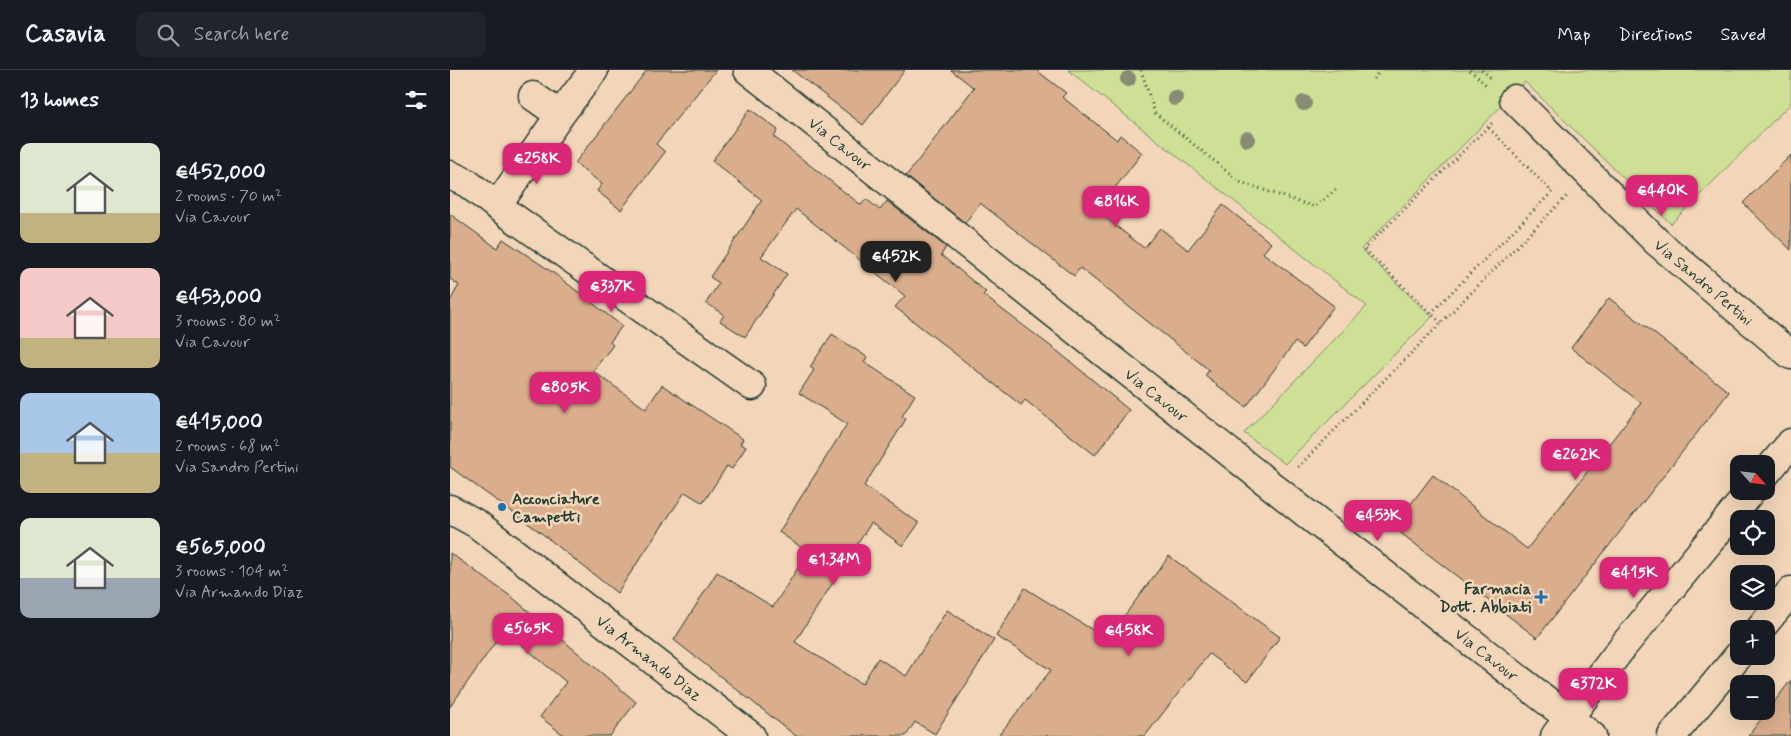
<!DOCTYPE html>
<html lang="en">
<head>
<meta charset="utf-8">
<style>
	:root { --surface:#171b24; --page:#20242c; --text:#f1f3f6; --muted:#9ea1a6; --line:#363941; --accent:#db2777 }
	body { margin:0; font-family:Mynerve,sans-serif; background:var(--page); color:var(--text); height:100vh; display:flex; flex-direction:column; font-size:19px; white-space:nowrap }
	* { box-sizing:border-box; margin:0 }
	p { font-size:16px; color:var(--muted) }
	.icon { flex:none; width:28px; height:28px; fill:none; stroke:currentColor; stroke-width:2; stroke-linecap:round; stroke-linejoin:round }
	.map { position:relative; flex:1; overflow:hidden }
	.drawer { display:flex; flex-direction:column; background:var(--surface); width:450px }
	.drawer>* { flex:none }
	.needle { width:32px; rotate:117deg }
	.tools { position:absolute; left:1280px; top:385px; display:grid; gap:10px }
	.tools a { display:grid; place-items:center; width:45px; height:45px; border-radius:10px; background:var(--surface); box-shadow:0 5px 20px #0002; font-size:25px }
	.price { position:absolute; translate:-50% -42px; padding:0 11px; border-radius:10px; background:var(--accent); color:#fff; font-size:16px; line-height:32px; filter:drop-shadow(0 1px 2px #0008) }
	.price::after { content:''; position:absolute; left:50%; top:30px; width:15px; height:11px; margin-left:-8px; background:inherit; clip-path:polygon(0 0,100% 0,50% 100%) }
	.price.selected { background:#222; color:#fff }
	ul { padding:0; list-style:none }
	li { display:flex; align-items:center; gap:15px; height:125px; padding:0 20px }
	li span { display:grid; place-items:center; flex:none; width:140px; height:100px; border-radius:10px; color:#555 }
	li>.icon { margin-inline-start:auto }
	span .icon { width:60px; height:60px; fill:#fffc; stroke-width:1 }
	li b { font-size:21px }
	h2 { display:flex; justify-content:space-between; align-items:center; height:60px; padding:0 20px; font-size:21px }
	header { display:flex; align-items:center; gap:30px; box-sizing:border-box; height:70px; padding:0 25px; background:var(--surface); border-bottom:1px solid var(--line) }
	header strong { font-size:24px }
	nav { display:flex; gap:28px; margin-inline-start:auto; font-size:18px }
	.search { width:350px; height:45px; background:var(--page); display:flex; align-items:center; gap:12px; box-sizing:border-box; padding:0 18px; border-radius:10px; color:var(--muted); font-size:19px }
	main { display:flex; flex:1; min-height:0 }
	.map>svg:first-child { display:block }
</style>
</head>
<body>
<header>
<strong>Casavia</strong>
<div class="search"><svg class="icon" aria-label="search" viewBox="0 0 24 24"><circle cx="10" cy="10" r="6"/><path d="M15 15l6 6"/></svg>Search here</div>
<nav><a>Map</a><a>Directions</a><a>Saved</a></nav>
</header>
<main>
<section class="drawer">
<h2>13 homes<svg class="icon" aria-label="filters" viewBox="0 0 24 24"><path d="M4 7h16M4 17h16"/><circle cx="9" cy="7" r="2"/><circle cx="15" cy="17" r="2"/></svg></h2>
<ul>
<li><span style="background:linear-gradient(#dfe7d0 70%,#c2b280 0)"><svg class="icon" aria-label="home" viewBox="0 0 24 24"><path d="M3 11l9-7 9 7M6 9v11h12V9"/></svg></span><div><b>€452,000</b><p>2 rooms · 70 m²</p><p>Via Cavour</p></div></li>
<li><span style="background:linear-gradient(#f6c9c9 70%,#c2b280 0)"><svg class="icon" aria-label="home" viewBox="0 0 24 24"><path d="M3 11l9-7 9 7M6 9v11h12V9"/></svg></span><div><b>€453,000</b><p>3 rooms · 80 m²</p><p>Via Cavour</p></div></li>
<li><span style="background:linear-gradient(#a9c7e8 60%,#c2b280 0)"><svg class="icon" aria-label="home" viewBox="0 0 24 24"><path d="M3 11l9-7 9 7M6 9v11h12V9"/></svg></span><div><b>€415,000</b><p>2 rooms · 68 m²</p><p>Via Sandro Pertini</p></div></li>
<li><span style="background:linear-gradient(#dfe7d0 60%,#9aa5b1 0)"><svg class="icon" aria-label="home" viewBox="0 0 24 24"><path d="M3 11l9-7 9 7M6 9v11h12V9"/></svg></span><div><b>€565,000</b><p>3 rooms · 104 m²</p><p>Via Armando Diaz</p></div></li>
</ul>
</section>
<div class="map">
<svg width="1341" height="666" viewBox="0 0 1341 666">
	<rect width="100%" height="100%" fill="#f3d6b9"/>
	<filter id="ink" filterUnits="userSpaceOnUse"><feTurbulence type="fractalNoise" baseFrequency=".02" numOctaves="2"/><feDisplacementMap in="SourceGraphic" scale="10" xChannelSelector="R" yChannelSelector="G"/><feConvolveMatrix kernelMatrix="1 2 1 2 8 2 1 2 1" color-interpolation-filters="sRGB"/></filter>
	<g filter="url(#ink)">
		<path fill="#cee095" stroke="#768e64" d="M618,0H1341V33L1221,154L1075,12L911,179L982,247L835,394L794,363L917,236Z"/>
		<path fill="#daad8c" stroke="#1f3d34" d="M197,0H266L206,74L215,82L171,140L147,121L152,114L125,93Z
			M342,0H455L413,55Z
			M501,0H586L616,23L612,27L667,70L670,65L692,83L647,141L694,178L710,158L738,180L773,135L821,173L813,183L884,236L853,278L845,272L796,337L755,306L759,300L630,198L624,206L530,133L515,153L456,106L524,18Z
			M300,39L328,60L324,67L411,135L416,129L430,140L437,131L496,177L491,185L536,222L533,225L611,284L679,340L645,385L575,330L571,335L445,237L455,226L346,139L311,187L337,204L295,267L270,251L274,245L256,233L269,213L260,207L312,130L262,91Z
			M1341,85V180L1293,133Z
			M0,144L47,178L53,169L105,204L172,256L160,272L163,275L143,301L196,339L212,315L293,369L290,374L296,377L282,399L277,396L253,433L235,422L167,523L90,462L0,397V231L9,215L0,209Z
			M1159,228L1279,322L1087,568L943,457L983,405L1077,479L1191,333L1121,278Z
			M382,264L417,287L414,292L465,325L452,346L456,349L414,416L469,453L453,476L421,453L345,572L412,614L428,588L456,606L497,540L544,570L485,664L465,652L456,666H346L224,570L267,502L323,537L358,482L329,462L397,354L349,323L364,300L360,297Z
			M0,483L63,528L186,632L160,666H115L90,647L116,612L54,560L0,637Z
			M719,486L830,567L797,612L759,584L695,666H548L601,600L546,566L575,518L657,569Z
			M1341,610V666H1298Z"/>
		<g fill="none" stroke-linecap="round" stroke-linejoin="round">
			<defs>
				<g id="minor">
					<path id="s1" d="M298,0L862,448L1142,666"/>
					<path d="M83,26L110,45"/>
					<path id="s2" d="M1064,29L1207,172L1341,285"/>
					<path d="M0,105L17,113L47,136L110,45L144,0"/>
					<path d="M47,136L302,316"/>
					<path d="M1316,403L1341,373"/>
					<path d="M1310,559L1341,521"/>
					<path d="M1105,666L1174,575L1301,421"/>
					<path d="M1222,666L1289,585"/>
				</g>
				<g id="major">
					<path id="s3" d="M0,439L27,454L301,666"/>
				</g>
			</defs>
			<use href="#minor" stroke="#1f3d34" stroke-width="31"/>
			<use href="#major" stroke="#1f3d34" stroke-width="31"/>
			<path stroke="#1f3d34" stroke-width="3" stroke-dasharray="1 4" stroke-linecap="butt" d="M691,0L705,43L790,112L865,137L886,119
				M1020,0L1036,15
				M1032,0L1041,8
				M924,9L930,0
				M981,243L1102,122L1038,57
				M991,253L914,179L1042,53
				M848,397L1117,126"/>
			<use href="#minor" stroke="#f3d6b9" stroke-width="28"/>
			<use href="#major" stroke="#f3d6b9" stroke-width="28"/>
		</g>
		<g fill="#888b75">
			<circle cx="678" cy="9" r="8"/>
			<circle cx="725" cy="28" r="8"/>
			<circle cx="854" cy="33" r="8"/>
			<circle cx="797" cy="69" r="8"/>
		</g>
	</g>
	<g fill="#1f6fb2" stroke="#f3d6b9" stroke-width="2">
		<circle cx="52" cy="437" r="5"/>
		<path d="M1088.5 519.5h5v5h5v5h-5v5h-5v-5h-5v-5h5z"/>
	</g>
	<g text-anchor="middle" stroke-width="5" stroke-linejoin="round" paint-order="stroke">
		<g font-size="16" fill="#1f3d34" stroke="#f3d6b9">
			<text dy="6" stroke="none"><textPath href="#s1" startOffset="118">Via Cavour</textPath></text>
			<text dy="6" stroke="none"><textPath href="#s2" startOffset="264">Via Sandro Pertini</textPath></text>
			<text dy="6" stroke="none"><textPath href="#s1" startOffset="522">Via Cavour</textPath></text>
			<text dy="6" stroke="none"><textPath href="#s1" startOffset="942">Via Cavour</textPath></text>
			<text dy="6" stroke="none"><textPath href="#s3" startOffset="249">Via Armando Diaz</textPath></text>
		</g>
		<g font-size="16" font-weight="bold" fill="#1f3d34" stroke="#f3d6b9" text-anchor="start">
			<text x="62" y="434">Acconciature<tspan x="62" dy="18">Campetti</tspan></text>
			<text x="1081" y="524" text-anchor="end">Farmacia<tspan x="1081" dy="18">Dott. Abbiati</tspan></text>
		</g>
	</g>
</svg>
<div class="tools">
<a><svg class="needle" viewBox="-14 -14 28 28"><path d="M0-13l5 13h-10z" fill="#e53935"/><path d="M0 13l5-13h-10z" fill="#9ea1a6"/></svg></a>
<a><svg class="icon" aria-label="locate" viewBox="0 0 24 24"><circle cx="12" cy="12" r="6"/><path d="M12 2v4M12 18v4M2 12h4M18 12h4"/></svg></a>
<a><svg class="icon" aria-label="layers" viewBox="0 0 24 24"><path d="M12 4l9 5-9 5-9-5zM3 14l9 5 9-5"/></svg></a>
<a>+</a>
<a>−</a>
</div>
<b class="price" style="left:87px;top:115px">€258K</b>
<b class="price" style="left:1212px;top:147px">€440K</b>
<b class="price" style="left:666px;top:158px">€816K</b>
<b class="price selected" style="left:446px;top:213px">€452K</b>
<b class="price" style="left:162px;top:243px">€337K</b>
<b class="price" style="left:115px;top:344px">€805K</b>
<b class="price" style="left:1126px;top:411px">€262K</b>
<b class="price" style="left:928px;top:472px">€453K</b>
<b class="price" style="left:384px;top:516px">€1.34M</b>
<b class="price" style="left:1184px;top:529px">€415K</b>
<b class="price" style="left:78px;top:585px">€565K</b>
<b class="price" style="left:679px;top:587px">€458K</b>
<b class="price" style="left:1143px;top:640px">€372K</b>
</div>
</main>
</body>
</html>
